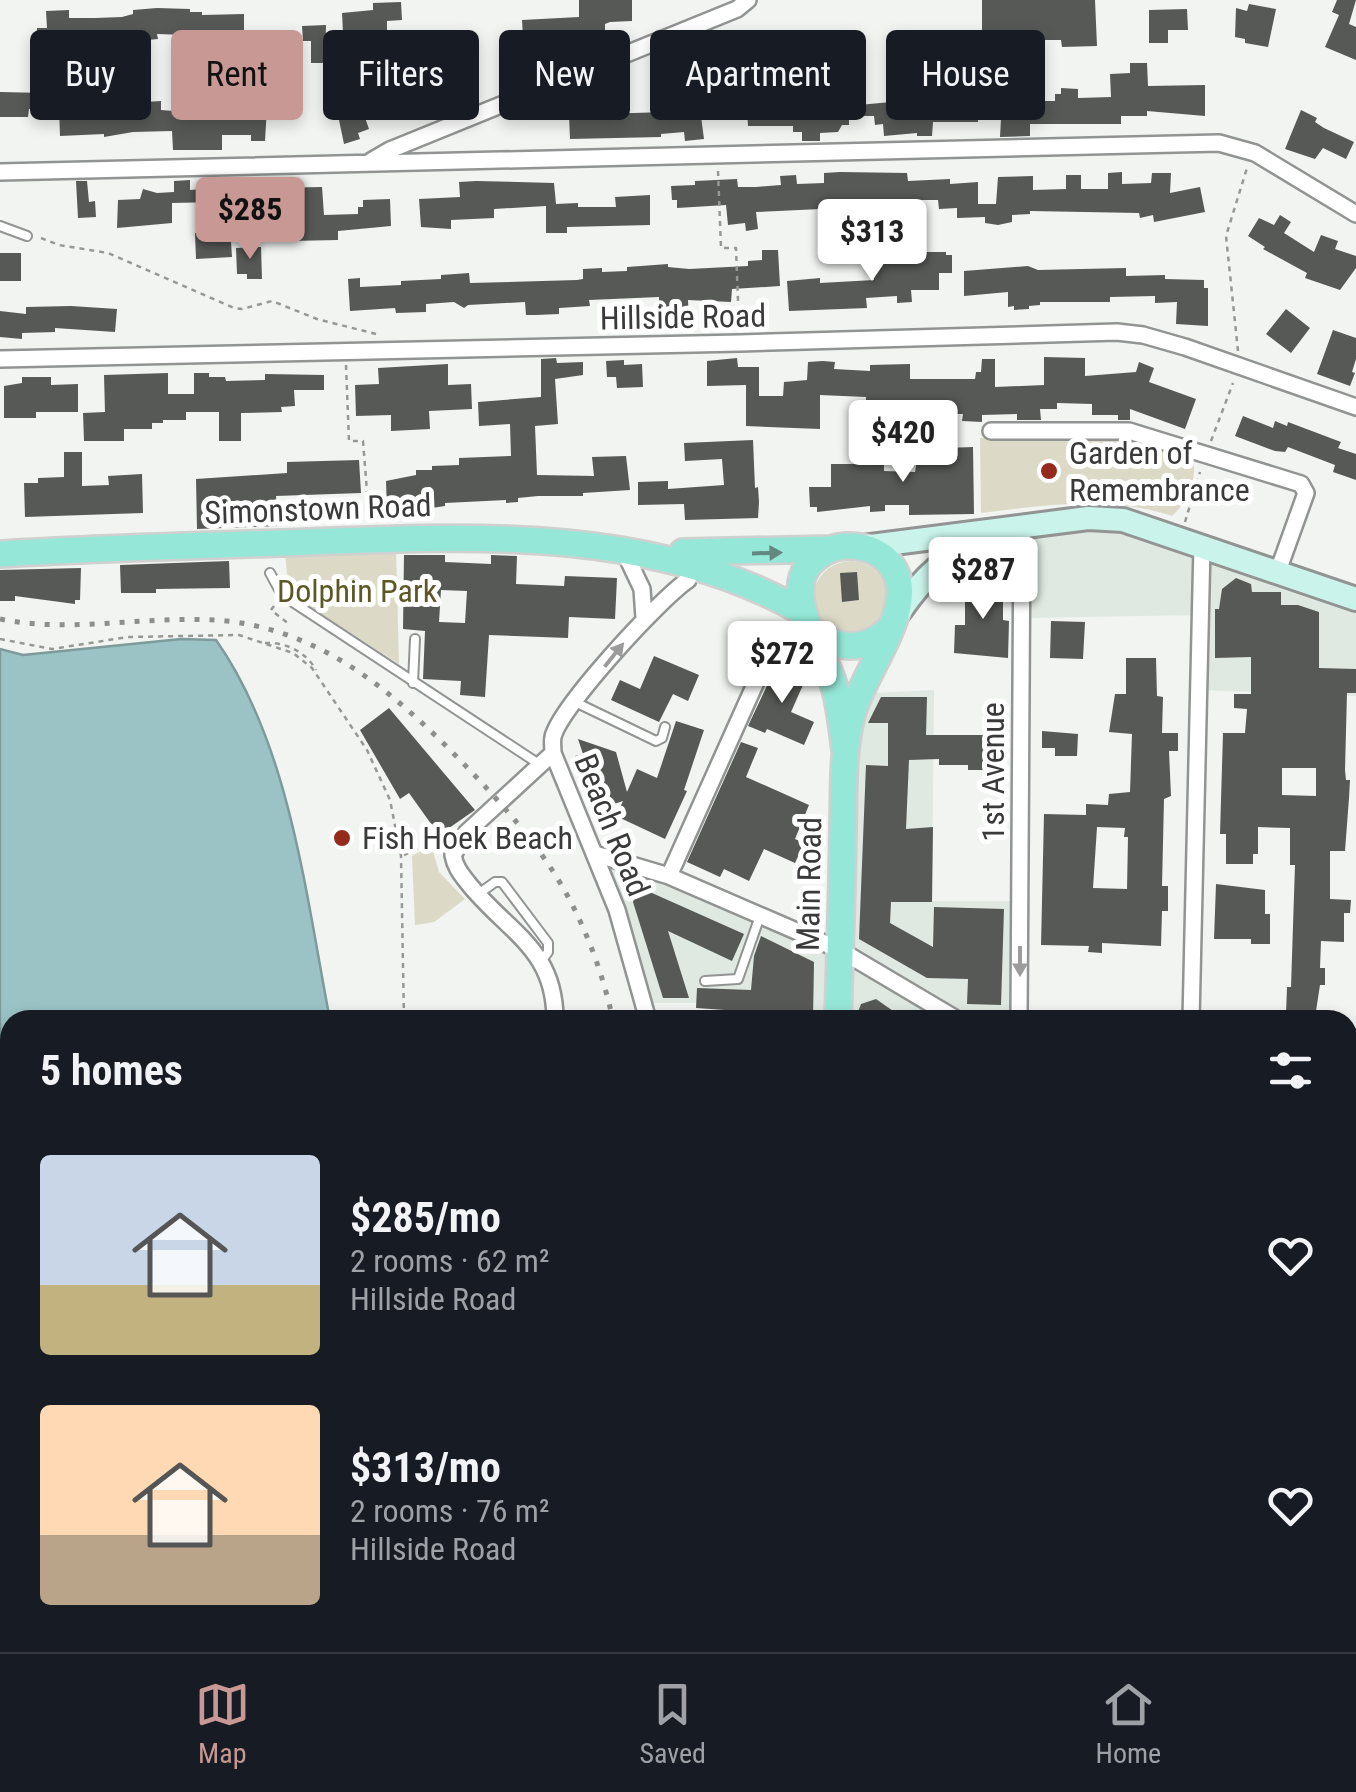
<!DOCTYPE html>
<html lang="en">
<head>
<meta charset="utf-8">
<style>
	:root { --surface:#171b24; --page:#242831; --text:#f1f3f6; --muted:#9ea1a6; --line:#363941; --accent:#c89994 }
	body { margin:0; font-family:"Roboto Condensed",sans-serif; background:var(--page); color:var(--text); height:100vh; display:flex; flex-direction:column; font-size:38px; white-space:nowrap }
	* { box-sizing:border-box; margin:0 }
	p { font-size:32px; color:var(--muted) }
	.icon { flex:none; width:55px; height:55px; fill:none; stroke:currentColor; stroke-width:2; stroke-linecap:round; stroke-linejoin:round }
	.map { position:relative; flex:1; overflow:hidden }
	.drawer { position:absolute; left:0px; top:1010px; width:1358px; height:642px; display:flex; flex-direction:column; background:var(--surface); border-radius:30px 30px 0 0; box-shadow:0 5px 15px #0003 }
	.drawer>* { flex:none }
	.hud { position:absolute; left:30px; top:30px; width:1298px; height:90px; display:flex; gap:20px }
	.price { position:absolute; translate:-50% -85px; padding:0 22px; border-radius:10px; background:#fff; color:#222; font-size:32px; line-height:65px; filter:drop-shadow(0 2px 5px #0008) }
	.price::after { content:''; position:absolute; left:50%; top:60px; width:30px; height:22px; margin-left:-15px; background:inherit; clip-path:polygon(0 0,100% 0,50% 100%) }
	.price.on { background:var(--accent); color:#111 }
	ul { padding:0; list-style:none }
	li { display:flex; align-items:center; gap:30px; height:250px; padding:0 40px }
	li span { display:grid; place-items:center; flex:none; width:280px; height:200px; border-radius:10px; color:#555 }
	li>.icon { margin-inline-start:auto }
	span .icon { width:120px; height:120px; fill:#fffc; stroke-width:1 }
	li b { font-size:42px }
	h2 { display:flex; justify-content:space-between; align-items:center; height:120px; padding:0 40px; font-size:42px }
	.tag { padding:0 35px; border-radius:10px; background:var(--surface); box-shadow:0 5px 15px #0003; font-size:35px; line-height:90px }
	.tag.on { background:var(--accent); color:#111 }
	.tabs { display:flex; justify-content:space-around; align-items:center; height:140px; border-top:2px solid var(--line); background:var(--surface); font-size:28px; color:var(--muted) }
	.tabs a { display:grid; justify-items:center; gap:5px }
	.tabs .on { color:var(--accent) }
	.map>svg:first-child { display:block }
</style>
</head>
<body>
<div class="map">
<svg width="1356" height="1652" viewBox="0 0 1356 1652">
	<rect width="100%" height="100%" fill="#f1f4f1"/>
	<path fill="#dfe8e1" d="M1088,518L1356,599V696L1198,690L1199,615L1022,618V525Z
		M934,690L932,901H1020L1019,1020H740L739,1003H644L595,854L840,950L857,694Z
		M706,1642L911,1643V1652H706Z"/>
	<path fill="#dcdac6" d="M980,438C1050,438 1133,424 1194,465C1195,486 1187,502 1172,516C1109,495 1046,505 981,513Z
		M396,551L399,664L289,593L285,553Z
		M813 599a38 38 0 1 1 76 0a38 38 0 1 1-76 0Z
		M428,847L433,851L439,872L465,899L434,922L415,925L412,856Z"/>
	<path fill="#9bc3c5" stroke="#7e9a9b" stroke-width="2.5" d="M181,639L216,640C290,745 306,896 330,1020H10V1642L330,1643L329,1652H0V649L23,655Z"/>
	<path fill="#575956" fill-rule="evenodd" d="M579,0H632V21L610,22L605,24V31L552,35L553,54L538,55V36L523,37L522,20L579,17Z
		M982,0H1095L1097,46L1062,47L1061,40H1029V49L1016,50V38H997V33H982Z
		M1337,0H1356L1349,24L1356,27V60L1325,47L1339,15L1332,12Z
		M401,2L402,20L387,21V31L343,33L342,13L373,10V3Z
		M1249,4L1276,9L1268,47L1245,43V39L1235,37L1236,8L1247,11Z
		M157,8L190,9V12H202V15L244,14V40H229V46L213,47V36L157,34L158,39L96,45V51H81V37L52,38V44H37V28H47L46,11L69,10V18H95L122,17L133,14V10Z
		M1187,9L1188,30H1168V43H1149V10Z
		M326,25L325,63H311V41H303L302,26Z
		M740,56L742,74L711,77L710,59Z
		M463,61L465,90L406,95L407,101L386,102V83L381,84V70Z
		M1130,63H1147L1148,86L1205,85V116L1147,111V116H1121V124H1030V136L1000,137L1001,119H1007L1012,104L1045,106V101H1055V94H1061V88L1078,89V98L1111,97L1110,74L1130,73Z
		M945,85H962V103H978V122H933L932,136H917V133L884,136L883,124L875,125L874,116H849V125H842L838,132L820,133V141H802V132H793V126H748L746,93L772,92V99L831,97V93L857,92L859,105L944,97Z
		M0,92L45,93V109H29L28,117H0Z
		M679,94L680,102L699,101L704,139L685,141L684,132L661,134V137L570,139L569,115L666,112L664,95Z
		M161,101V110L200,113V118H235V107H267L265,141H251V135H222V150H173L172,131L133,132L104,137V134L60,136L59,107Z
		M1301,110L1317,118L1315,122L1324,128L1354,142L1346,159L1323,148L1315,159L1285,149Z
		M363,112L369,129L358,133L360,139L344,144L339,120Z
		M840,172L907,173L908,181L950,179V184L978,182V204H996L998,177L1033,176V190L1066,189V175H1081V189H1108V173L1122,172V184L1151,183L1152,173H1171L1170,193L1200,187L1205,212L1154,222L1153,215L1140,218L1139,213L1030,211V214L1012,215V222L998,225L985,223V217L957,218V208L939,209L938,200H884V204L842,205V208L756,212L758,229L746,231L745,223L728,225L726,205L677,208V200H672L671,186L695,185V181L737,179L738,187H756L781,185L780,176L796,175L797,184L824,183V173Z
		M190,180V190L215,188L216,202L172,203V223L117,228L118,200L140,199L143,189L157,193L174,192V181Z
		M76,181H87L89,202L95,201L96,217L78,218Z
		M476,181L554,183L556,204L578,203V207H616L615,197L650,195V225L567,227V233H546V206L494,209V218L451,220V229L421,227L419,199L460,197L459,182Z
		M322,187L324,215L358,214V207H363V200L390,199L391,226L338,231V240L290,241V237H269L267,188Z
		M1280,215L1291,222L1284,233L1314,252L1321,235L1338,241L1335,249L1356,256V268L1340,290L1305,278L1307,273L1263,249L1265,247L1248,236L1259,218L1274,225Z
		M223,230L224,236H228L231,242L232,257L196,259L195,233Z
		M261,247L262,279H247V274H237L236,248Z
		M762,250H778L780,286L732,289L731,302L688,300L689,324L660,326L659,297L589,300L590,306L559,308V314L536,315H526L525,302L468,305L464,308L454,302L426,304V312L396,313L395,308L350,311L348,279L360,278V287L401,285V281L441,279V275L469,273L470,283L577,280L583,279V269L602,268V272L627,271V267L668,264V267L689,269L748,266V261L762,260Z
		M919,252H946V255H952V273H939V290H911L912,302L897,303V296L866,298L867,308L789,311L787,281L820,278V283L874,280L872,261L919,257Z
		M0,253H21V281H0Z
		M1028,266L1038,270L1126,268V276L1165,275V279L1204,280V288H1208V326L1176,324L1177,302L1155,303V296L1110,297V302H1040V305L1029,306V309L1014,310V306L1008,307V292L964,296V271Z
		M71,306L117,309L115,332L55,328V332L22,333V339L0,337V311L26,314V307Z
		M1286,309L1310,328L1291,353L1266,334Z
		M1333,330L1356,338V359L1352,372L1355,373L1350,386L1317,374Z
		M1044,357L1085,358V376L1136,372L1139,362L1154,368L1149,382L1196,399L1185,429L1130,409V420H1118V415H1092V404L1057,403V409H1040L1041,420H1017V414L982,415V422L962,421L963,414H956V412H913L912,405L877,404V401H866V397L820,395V429L746,426V385L707,386V361L737,358L738,367H759V396H783L784,382L807,380L808,362L823,361L835,362L834,369L870,371V365L910,364V379H975L976,372H981L982,359H995V387L1044,385Z
		M556,358L557,363L583,362V375L555,379L558,424L535,426L537,475L594,476L592,457L626,456L630,490L583,493V496H538L518,498V502L506,503V500L445,503V506L432,508L411,509V515L394,516V510H387L386,481L416,475V470H432V466L459,465V458L511,456L510,424L479,426L478,402L541,397V359Z
		M624,360V365L642,364L643,387L617,388L616,377H607L606,361Z
		M448,364V385L471,384L472,409L429,411L430,429L391,431V415L356,416L355,385L379,384L378,368Z
		M168,373V394H194V373H209V377H225L226,381L265,380V374L324,375V390H294L295,406L281,407L282,412L241,413V441H219V412H186V420H163V423H152V429H124V441H84L83,413L105,412L104,375Z
		M22,377H51V385L78,384V412H36V418H4V386L22,383Z
		M1243,416L1273,428L1275,421L1287,426L1288,422L1341,442L1338,448L1356,454V480L1333,472L1335,465L1288,447L1285,452L1275,451L1235,436Z
		M753,440L755,488L758,487L759,502L758,518L685,520L684,504L638,505V482L668,481V489L724,485L722,459L685,461L684,443Z
		M973,447L974,514L909,515V505H885V511L870,512V506L817,512V507H810L809,487H831V464H859L860,457L884,458V471L915,472L919,449Z
		M64,452H82V486L109,485L108,476L142,474L143,513L25,517L24,483H38V478L64,477Z
		M359,460L361,493L276,496L278,526L197,529L196,479L287,473V462Z
		M404,555H445V562L491,564V555L517,556L516,584L564,586L565,576L617,578L615,619L569,617L568,638L489,635L485,697L460,695L461,681L423,679L425,631L403,629ZM441,590L467,591L465,623L439,622Z
		M229,561L230,588L156,589V593H121L120,565Z
		M81,568L80,600H75V604L15,596V601H0V570Z
		M857,572L859,600L842,602L840,573Z
		M1236,578L1251,584L1252,592H1281V605H1298L1319,612V668L1356,669V693H1347L1345,770L1346,780H1350L1349,798L1345,851H1330V899L1351,900L1350,913H1344V942L1321,941L1320,968H1325V985H1320L1316,1011H1304V1014H1286L1287,987H1291L1295,865H1290V828L1258,827V854H1253V864H1226V834H1220L1223,733H1245L1247,709L1234,708V694H1251V657L1215,658V609H1219L1222,589ZM1282,768H1316V796L1282,795Z
		M965,582H1003V620L1009,621L1008,658L954,653L955,625H965Z
		M1051,621L1085,622L1083,659L1050,658Z
		M654,656L699,675L688,701L673,694L659,722L611,700L620,680L640,689Z
		M781,656L795,662L790,674L797,677L795,682L803,685L791,712L814,722L804,745L767,729L765,733L748,726Z
		M1126,658H1156L1157,696L1163,697L1162,733H1178V751H1169L1171,796L1164,799L1162,886H1168V911H1162L1161,946L1102,943V953L1088,952L1089,946L1041,945L1044,814L1086,815V804L1108,805L1109,794L1130,792L1132,734L1109,732L1115,694H1126ZM1097,827L1125,828L1124,837H1128L1127,889L1093,888Z
		M881,697H927L926,735H986V744H996V770H968V765H939V759L909,760L906,829L933,827L932,902H891L890,923L933,947L934,907L1004,909L1001,1005L967,1004L968,979L927,978L859,939L866,765L888,766V723H868Z
		M389,708L475,810L439,835L409,793L400,799L360,730Z
		M676,721L704,730L684,790L687,791L665,839L616,816L623,801L602,808L598,797L590,800L575,756L583,754L578,739L616,752L627,792L637,769L657,778Z
		M1042,731L1078,734L1077,756H1055V748H1042Z
		M741,742L758,748L746,777L809,805L795,839L804,843L795,863L764,849L749,881L724,869L720,877L687,862Z
		M1216,884L1265,890V914H1270V944H1251V939H1214Z
		M643,889L744,934L732,961L668,931L689,998H663L633,902L636,894Z
		M761,936L814,962L813,1020H725V1010L696,1008L697,988L751,990L754,956Z
		M876,999L906,1020H855L861,1004Z"/>
	<g fill="none" stroke-linecap="round" stroke-linejoin="round">
		<defs>
			<path id="lane" d="M0,226L27,236
				M270,573L282,595L539,764
				M413,683L415,639
				M575,702L656,741L662,738L665,727
				M477,895L495,882H502L548,943V952L542,960
				M705,981L738,979L760,916"/>
			<path id="street" d="M371,161L390,150L737,9L748,0
				M0,172L1219,143L1255,153L1356,214
				M0,359L740,343L1117,332L1143,335L1185,347L1356,407
				M991,431H1129L1301,484L1306,493L1278,571
				M624,551L642,589L644,618
				M553,753L467,832L453,855C455,867 461,874 468,883C508,933 555,948 555,1020
				M595,854L669,876L840,950L958,1020
				M669,876L778,633
				M648,1020L617,910L553,753C553,748 552,742 553,737C560,707 661,598 688,580
				M1019,1020L1022,525
				M1191,1020L1202,546
				M1348,1256L1356,1261
				M1348,1518H1356
				M541,1652L542,1642
				M706,1652V1642
				M1004,1652V1642
				M1179,1652V1642
				M1354,1652L1356,1557"/>
			<path id="secondary" d="M863,547L1088,518L1123,520L1356,599
				M900,611C923,577 949,553 987,538"/>
			<path id="primary" d="M683,552L831,549
				M0,554C94,548 187,546 281,543C456,537 644,522 801,611
				M814,632C839,650 865,652 889,629
				M838,1020C840,956 842,893 843,829C844,791 842,752 852,715C863,668 931,594 882,556C868,546 847,543 831,549C768,577 820,641 833,682C840,704 842,728 845,750
				M826,1652V1642"/>
		</defs>
		<use href="#lane" stroke="#919492" stroke-width="12"/>
		<use href="#street" stroke="#919492" stroke-width="20"/>
		<use href="#secondary" stroke="#919492" stroke-width="28"/>
		<use href="#primary" stroke="#cfd0cf" stroke-width="30"/>
		<path stroke="#969896" stroke-width="2.5" stroke-dasharray="5 5" stroke-linecap="butt" d="M718,171L721,248H736L739,327
			M41,238L59,245L108,253L234,308L242,309L272,301L317,319L376,334
			M1238,351L1226,236L1247,168
			M346,365L349,441H363L369,517
			M1211,441L1233,383
			M1185,522L1200,472
			M274,606L271,610L289,624
			M0,639L52,649L128,637L239,635L293,653L312,668L367,750L390,800L401,856L404,1020
			M265,643C286,642 306,652 316,670
			M404,855L443,837"/>
		<use href="#lane" stroke="#fff" stroke-width="8"/>
		<use href="#street" stroke="#fff" stroke-width="15"/>
		<use href="#secondary" stroke="#caf4eb" stroke-width="22"/>
		<use href="#primary" stroke="#95e8d7" stroke-width="25"/>
		<path stroke="#8d8f8d" stroke-width="5" stroke-dasharray="5 10" stroke-linecap="butt" d="M0,619C78,635 156,612 235,622C330,636 397,696 462,762C501,803 538,843 566,893C588,933 603,975 613,1020
			M614,1652V1642"/>
	</g>
	<defs><path id="oneway-solid" d="M-6-.8H1V-3.2L6.5 0L1 3.2V.8H-6Z" transform="scale(2.5)"/></defs>
	<use fill="#628880" href="#oneway-solid" transform="translate(767 553) rotate(-2)"/>
	<g fill="#9c9c9c">
		<use href="#oneway-solid" transform="translate(614 655) rotate(-51)"/>
		<use href="#oneway-solid" transform="translate(1020 961) rotate(90)"/>
	</g>
	<g fill="#952b1c" stroke="#fff" stroke-width="4">
		<circle cx="1049" cy="471" r="10"/>
		<circle cx="342" cy="838" r="10"/>
	</g>
	<g text-anchor="middle" stroke-width="10" stroke-linejoin="round" paint-order="stroke">
		<g font-size="32" fill="#393a39" stroke="#fff">
			<text transform="translate(683 317) rotate(-1)" y="11">Hillside Road</text>
			<text transform="translate(318 509) rotate(-2)" y="11">Simonstown Road</text>
			<text transform="translate(993 772) rotate(-90)" y="11">1st Avenue</text>
			<text transform="translate(612 825) rotate(68)" y="11">Beach Road</text>
			<text transform="translate(809 884) rotate(-89)" y="11">Main Road</text>
		</g>
		<g font-size="32" fill="#393a39" stroke="#fff" text-anchor="start">
			<text x="1069" y="464">Garden of<tspan x="1069" dy="37">Remembrance</tspan></text>
			<text x="362" y="849">Fish Hoek Beach</text>
		</g>
		<g font-size="32" fill="#5c5724" stroke="#fff">
			<text x="357" y="602">Dolphin Park</text>
		</g>
	</g>
</svg>
<b class="price on" style="left:250px;top:262px">$285</b>
<b class="price" style="left:872px;top:284px">$313</b>
<b class="price" style="left:903px;top:485px">$420</b>
<b class="price" style="left:983px;top:622px">$287</b>
<b class="price" style="left:782px;top:706px">$272</b>
<div class="hud">
<a class="tag">Buy</a>
<a class="tag on">Rent</a>
<a class="tag">Filters</a>
<a class="tag">New</a>
<a class="tag">Apartment</a>
<a class="tag">House</a>
</div>
<section class="drawer">
<h2>5 homes<svg class="icon" aria-label="filters" viewBox="0 0 24 24"><path d="M4 7h16M4 17h16"/><circle cx="9" cy="7" r="2"/><circle cx="15" cy="17" r="2"/></svg></h2>
<ul>
<li><span style="background:linear-gradient(#c9d6e8 65%,#c2b280 0)"><svg class="icon" aria-label="home" viewBox="0 0 24 24"><path d="M3 11l9-7 9 7M6 9v11h12V9"/></svg></span><div><b>$285/mo</b><p>2 rooms · 62 m²</p><p>Hillside Road</p></div><svg class="icon" aria-label="heart" viewBox="0 0 24 24"><path d="M12 20l-8-8c-3-5 5-10 8-4 3-6 11-1 8 4z"/></svg></li>
<li><span style="background:linear-gradient(#ffd9b3 65%,#b9a48a 0)"><svg class="icon" aria-label="home" viewBox="0 0 24 24"><path d="M3 11l9-7 9 7M6 9v11h12V9"/></svg></span><div><b>$313/mo</b><p>2 rooms · 76 m²</p><p>Hillside Road</p></div><svg class="icon" aria-label="heart" viewBox="0 0 24 24"><path d="M12 20l-8-8c-3-5 5-10 8-4 3-6 11-1 8 4z"/></svg></li>
</ul>
</section>
</div>
<nav class="tabs">
<a class="on"><svg class="icon" aria-label="map" viewBox="0 0 24 24"><path d="M3 6l6-2 6 2 6-2v14l-6 2-6-2-6 2zM9 4v14M15 6v14"/></svg>Map</a>
<a><svg class="icon" aria-label="saved" viewBox="0 0 24 24"><path d="M7 4h10v16l-5-4-5 4z"/></svg>Saved</a>
<a><svg class="icon" aria-label="home" viewBox="0 0 24 24"><path d="M3 11l9-7 9 7M6 9v11h12V9"/></svg>Home</a>
</nav>
</body>
</html>
